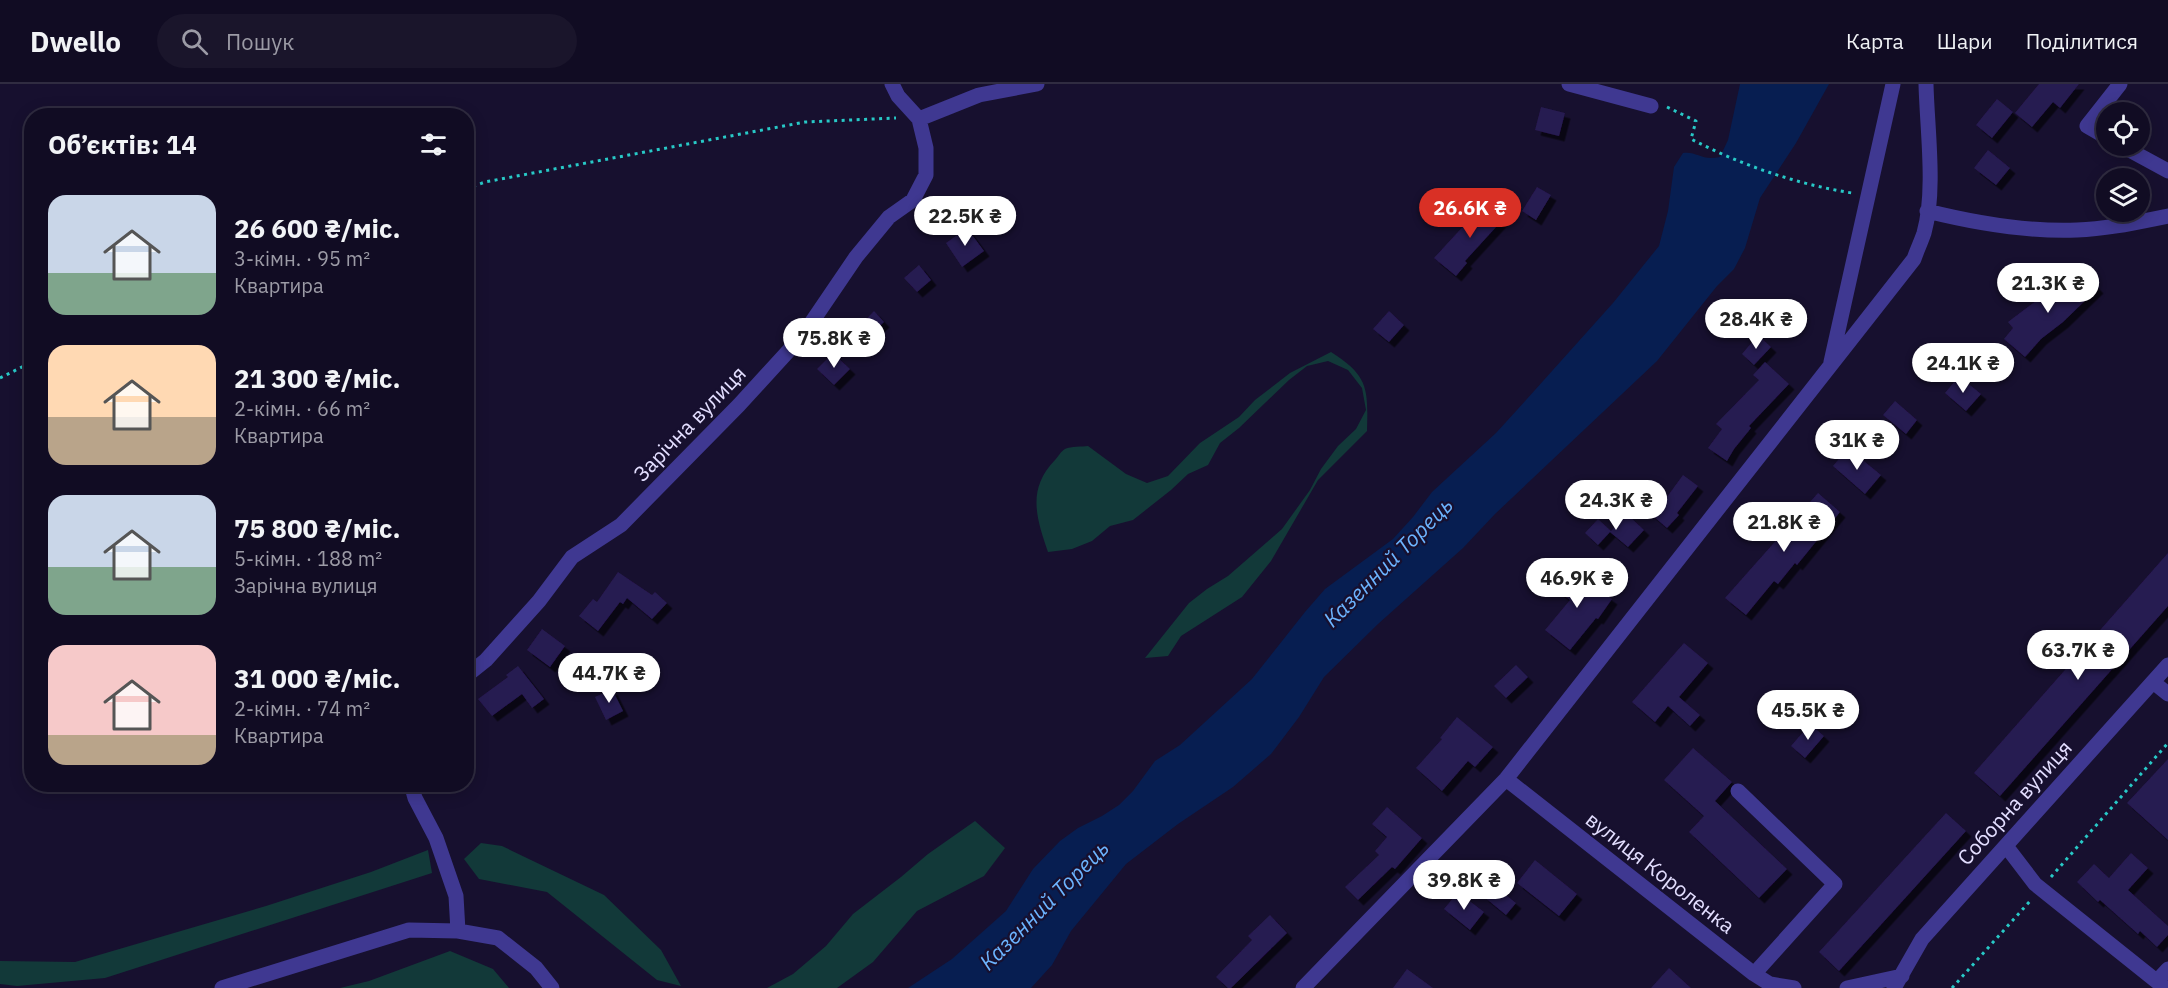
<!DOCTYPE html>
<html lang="uk">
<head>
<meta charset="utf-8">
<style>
	:root { --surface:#110c23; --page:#1a152b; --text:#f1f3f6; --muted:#9c9ba6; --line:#302c41; --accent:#d93025 }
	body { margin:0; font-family:"IBM Plex Sans",sans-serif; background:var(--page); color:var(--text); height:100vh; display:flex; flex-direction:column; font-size:22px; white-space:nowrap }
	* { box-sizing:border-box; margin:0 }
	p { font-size:20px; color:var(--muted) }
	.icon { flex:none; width:33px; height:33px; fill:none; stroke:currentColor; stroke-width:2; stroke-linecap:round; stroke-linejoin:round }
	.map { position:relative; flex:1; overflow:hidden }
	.panel { position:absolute; left:24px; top:24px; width:450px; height:684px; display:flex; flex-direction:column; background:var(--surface); border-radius:24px; box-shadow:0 3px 15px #0003,0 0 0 2px var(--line) }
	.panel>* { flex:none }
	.controls { position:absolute; left:2096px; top:18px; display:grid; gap:12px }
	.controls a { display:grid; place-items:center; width:54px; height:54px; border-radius:50%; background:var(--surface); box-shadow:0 3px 15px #0003,0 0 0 2px var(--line); font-size:30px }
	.price { position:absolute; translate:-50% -51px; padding:0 14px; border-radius:21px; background:#fff; color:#222; font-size:20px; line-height:39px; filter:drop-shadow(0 2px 3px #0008) }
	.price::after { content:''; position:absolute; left:50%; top:36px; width:18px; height:14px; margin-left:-9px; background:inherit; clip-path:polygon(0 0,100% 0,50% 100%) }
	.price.current { background:var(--accent); color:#fff }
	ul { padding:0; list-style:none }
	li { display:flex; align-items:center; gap:18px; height:150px; padding:0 24px }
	li span { display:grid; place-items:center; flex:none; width:168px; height:120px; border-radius:18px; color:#555 }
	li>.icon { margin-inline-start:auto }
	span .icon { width:72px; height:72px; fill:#fffc; stroke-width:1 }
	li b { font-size:26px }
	h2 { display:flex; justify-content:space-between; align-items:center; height:72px; padding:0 24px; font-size:26px }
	header { display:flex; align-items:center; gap:36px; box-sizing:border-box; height:84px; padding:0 30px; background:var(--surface); border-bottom:2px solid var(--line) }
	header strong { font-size:28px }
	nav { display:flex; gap:33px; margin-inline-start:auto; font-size:21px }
	.search { width:420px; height:54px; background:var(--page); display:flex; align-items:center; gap:15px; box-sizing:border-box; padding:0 21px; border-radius:33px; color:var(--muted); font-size:22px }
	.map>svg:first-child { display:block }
</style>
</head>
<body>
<header>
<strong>Dwello</strong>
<div class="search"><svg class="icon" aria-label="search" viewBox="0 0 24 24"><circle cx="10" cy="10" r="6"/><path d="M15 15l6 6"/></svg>Пошук</div>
<nav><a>Карта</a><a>Шари</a><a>Поділитися</a></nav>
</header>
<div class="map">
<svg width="2168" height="904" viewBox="0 0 2168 904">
	<defs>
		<filter id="shadow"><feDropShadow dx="5.5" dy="5.5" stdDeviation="0" flood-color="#0009"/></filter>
	</defs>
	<rect width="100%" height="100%" fill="#17102f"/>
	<path fill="#123939" d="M1331,268C1369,292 1368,305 1367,347L1318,396L1271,477L1242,513L1181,552L1168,572L1145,574L1189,519L1207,505L1228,492L1282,445L1310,406L1321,385L1338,362L1356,345L1366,326L1362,304L1348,286L1328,277L1307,282L1289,296L1239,344L1220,359L1208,381L1188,390L1171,406L1133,436L1110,442L1092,457L1072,465L1048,468C1036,433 1027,405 1055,376C1058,373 1061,367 1065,365C1071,362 1082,363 1088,362L1126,390L1147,399L1168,392L1200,359L1239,333L1255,316L1290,289Z
		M975,737L1005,764L984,792L917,827L873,878L837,904H767L793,890L826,862L853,830L901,793L928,770Z
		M481,759L502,762L604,811L661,866L681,902L657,896L547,808L479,795L464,775Z
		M428,766L432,789L105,894L17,902L0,900V877L75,878L266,822L371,788Z
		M450,867L493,885L509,904H340L369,897Z"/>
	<path fill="#071e51" d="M1740,0H1829L1796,59L1760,114L1745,164L1734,185L1717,202L1657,277L1495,430L1463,464L1378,540L1324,593L1299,633L1271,670L1233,703L1178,740L1126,780L1071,847L1052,881L1031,904H908L952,875L1006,827L1033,785L1060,757L1078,744L1102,732L1119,721L1133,707L1155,677L1180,661L1252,595L1305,528L1325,505L1393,455L1413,433L1432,408L1496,349L1517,326L1613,219L1659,162L1668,127L1674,83L1683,69C1697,67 1701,77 1720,73L1728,56Z"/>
	<path fill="#281a51" filter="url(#shadow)" d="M2039,0H2079L2060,24L2053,18L2032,43L2015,29Z
		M1997,15L2013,28L1992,54L1976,41Z
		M1541,23L1565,29L1559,52L1535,46Z
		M1988,66L2010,84L1996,101L1974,84Z
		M1537,103L1551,111L1536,136L1522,127Z
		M1490,117L1507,131L1465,177L1467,179L1456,192L1434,174L1468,137L1472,140Z
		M967,144L984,167L962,183L946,159Z
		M919,181L931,196L917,208L904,194Z
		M2080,186L2098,204L2063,238L2041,255L2025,273L2004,255L2013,244L2008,238L2045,210L2049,216Z
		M874,227L884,238L867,254L858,244Z
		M1389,227L1404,241L1389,258L1373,245Z
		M1758,251L1771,263L1754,281L1742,270Z
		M833,269L850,285L834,301L817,285Z
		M1765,278L1789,300L1749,342L1751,344L1734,365L1727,377L1708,364L1722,345L1716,340L1759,296L1753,291Z
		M1959,292L1981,310L1966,327L1945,309Z
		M1895,317L1917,336L1906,350L1883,331Z
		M1848,364L1881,391L1865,410L1833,382Z
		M1683,391L1698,402L1677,429L1679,431L1667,444L1646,426L1658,412L1664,417Z
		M1818,409L1840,428L1797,481L1795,479L1778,500L1774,497L1746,531L1725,514Z
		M1627,430L1644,446L1628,463L1610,448L1598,461L1585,449L1598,435L1611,447Z
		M2168,469V522L2000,712L1974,689Z
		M1568,484L1612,515L1598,535L1596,534L1570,566L1545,546L1570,516L1554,504Z
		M618,488L652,511L655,508L667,519L652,535L627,514L623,520L620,518L598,547L579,532L593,515L597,518Z
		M542,545L565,562L550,583L527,566Z
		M1684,559L1708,579L1679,613L1700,631L1690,642L1668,622L1655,638L1632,618Z
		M1516,581L1528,593L1506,614L1494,602Z
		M518,582L544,615L532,624L522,610L492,632L478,615L508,593L506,591Z
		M612,605L623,627L606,636L595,613Z
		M1457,633L1493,663L1475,683L1468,677L1442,707L1416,684L1442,655L1440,654Z
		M1810,640L1824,652L1805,674L1791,662Z
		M1693,664L1732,698L1715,717L1787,785L1759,814L1689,748L1704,732L1664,696Z
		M2168,675V756L2127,719Z
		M1387,723L1422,754L1395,785L1392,783L1358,816L1345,803L1379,771L1375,767L1387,753L1372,740Z
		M1946,729L1966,747L1839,887L1819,868Z
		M2131,769L2148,784L2128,806L2168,842V851L2157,863L2140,847L2138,850L2100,816L2098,818L2077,798L2094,780L2109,794Z
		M1535,776L1577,810L1559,832L1517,799Z
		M1492,800L1516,819L1506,831L1483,812Z
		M1458,808L1484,828L1470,846L1444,825Z
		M1270,831L1287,849L1231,904H1228L1216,893L1252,856L1248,852Z
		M1669,884L1691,904H1651Z
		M1407,885L1433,904H1393Z"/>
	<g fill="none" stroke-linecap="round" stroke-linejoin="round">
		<path stroke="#28c9c7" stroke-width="3" stroke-dasharray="3 4.5" stroke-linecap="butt" d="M1667,23L1696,37L1691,55C1741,81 1796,100 1852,109
			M466,105L485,98L805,38L896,34
			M0,294L32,278
			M2051,793L2168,659
			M1952,904L2031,816"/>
		<path stroke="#3f3891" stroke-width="15" d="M1569,0L1651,22
			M919,35L979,11L1037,0
			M2106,53L2087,42L2120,0
			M2122,62L2168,87
			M1927,127C1975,139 2027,148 2077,146C2108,145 2138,138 2168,132
			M1831,278L1893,0
			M466,592L486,576L539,517L572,473L621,441L739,321L803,251L856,173L889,133L913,116L926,91V64L919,35L898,12L892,0
			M2153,598L2168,610
			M1506,695L1754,890L1770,900L1794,904
			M411,700L415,714L436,754L456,812L458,847
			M1738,707L1835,800L1754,890
			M2006,762L2035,800L2165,904
			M2157,897L2168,885
			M222,904L409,846L458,847L498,854L536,884L552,904
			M1303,904L1506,695L1914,175C1917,166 1921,158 1924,149C1936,107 1927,44 1926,0
			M1847,904L1902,892
			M1894,904L1922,855L2168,581"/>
	</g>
	<g text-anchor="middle" stroke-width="4.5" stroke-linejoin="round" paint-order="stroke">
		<g font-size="21" fill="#e3deff" stroke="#17102f">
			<text transform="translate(690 340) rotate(-46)" y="7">Зарічна вулиця</text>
			<text transform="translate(2015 719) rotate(-48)" y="7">Соборна вулиця</text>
			<text transform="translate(1660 789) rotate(38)" y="7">вулиця Короленка</text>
		</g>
		<g font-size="22" font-style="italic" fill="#6cb4ff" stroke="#17102f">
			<text transform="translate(1388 478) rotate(-45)" y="8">Казенний Торець</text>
			<text transform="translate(1044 821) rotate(-45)" y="8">Казенний Торець</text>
		</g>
	</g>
</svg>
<div class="controls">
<a><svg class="icon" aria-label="locate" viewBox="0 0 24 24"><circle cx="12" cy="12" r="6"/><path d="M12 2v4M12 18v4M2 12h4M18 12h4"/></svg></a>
<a><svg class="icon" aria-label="layers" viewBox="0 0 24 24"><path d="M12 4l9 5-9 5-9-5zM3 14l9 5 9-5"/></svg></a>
</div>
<b class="price current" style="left:1470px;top:155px">26.6K ₴</b>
<b class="price" style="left:965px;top:163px">22.5K ₴</b>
<b class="price" style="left:2048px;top:230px">21.3K ₴</b>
<b class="price" style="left:1756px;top:266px">28.4K ₴</b>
<b class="price" style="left:834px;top:285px">75.8K ₴</b>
<b class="price" style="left:1963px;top:310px">24.1K ₴</b>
<b class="price" style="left:1857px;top:387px">31K ₴</b>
<b class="price" style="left:1616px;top:447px">24.3K ₴</b>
<b class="price" style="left:1784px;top:469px">21.8K ₴</b>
<b class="price" style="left:1577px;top:525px">46.9K ₴</b>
<b class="price" style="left:2078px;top:597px">63.7K ₴</b>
<b class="price" style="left:609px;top:620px">44.7K ₴</b>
<b class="price" style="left:1808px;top:657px">45.5K ₴</b>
<b class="price" style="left:1464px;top:827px">39.8K ₴</b>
<section class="panel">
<h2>Об’єктів: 14<svg class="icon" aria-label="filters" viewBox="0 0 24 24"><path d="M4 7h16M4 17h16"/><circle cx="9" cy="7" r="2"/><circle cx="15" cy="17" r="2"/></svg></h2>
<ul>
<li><span style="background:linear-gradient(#c9d6e8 65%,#7fa58c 0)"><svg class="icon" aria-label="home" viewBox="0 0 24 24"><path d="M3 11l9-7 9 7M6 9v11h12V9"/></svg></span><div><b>26 600 ₴/міс.</b><p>3-кімн. · 95 m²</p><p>Квартира</p></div></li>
<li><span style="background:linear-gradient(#ffd9b3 60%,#b9a48a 0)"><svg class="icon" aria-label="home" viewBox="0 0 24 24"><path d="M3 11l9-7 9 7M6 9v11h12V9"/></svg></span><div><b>21 300 ₴/міс.</b><p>2-кімн. · 66 m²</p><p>Квартира</p></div></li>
<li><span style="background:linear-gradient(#c9d6e8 60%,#7fa58c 0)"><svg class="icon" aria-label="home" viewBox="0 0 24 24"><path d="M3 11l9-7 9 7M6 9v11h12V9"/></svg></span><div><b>75 800 ₴/міс.</b><p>5-кімн. · 188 m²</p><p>Зарічна вулиця</p></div></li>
<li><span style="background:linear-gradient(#f6c9c9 75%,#b9a48a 0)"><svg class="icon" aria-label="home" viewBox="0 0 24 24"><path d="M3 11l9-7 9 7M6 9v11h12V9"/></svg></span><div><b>31 000 ₴/міс.</b><p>2-кімн. · 74 m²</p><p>Квартира</p></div></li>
</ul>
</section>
</div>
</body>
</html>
